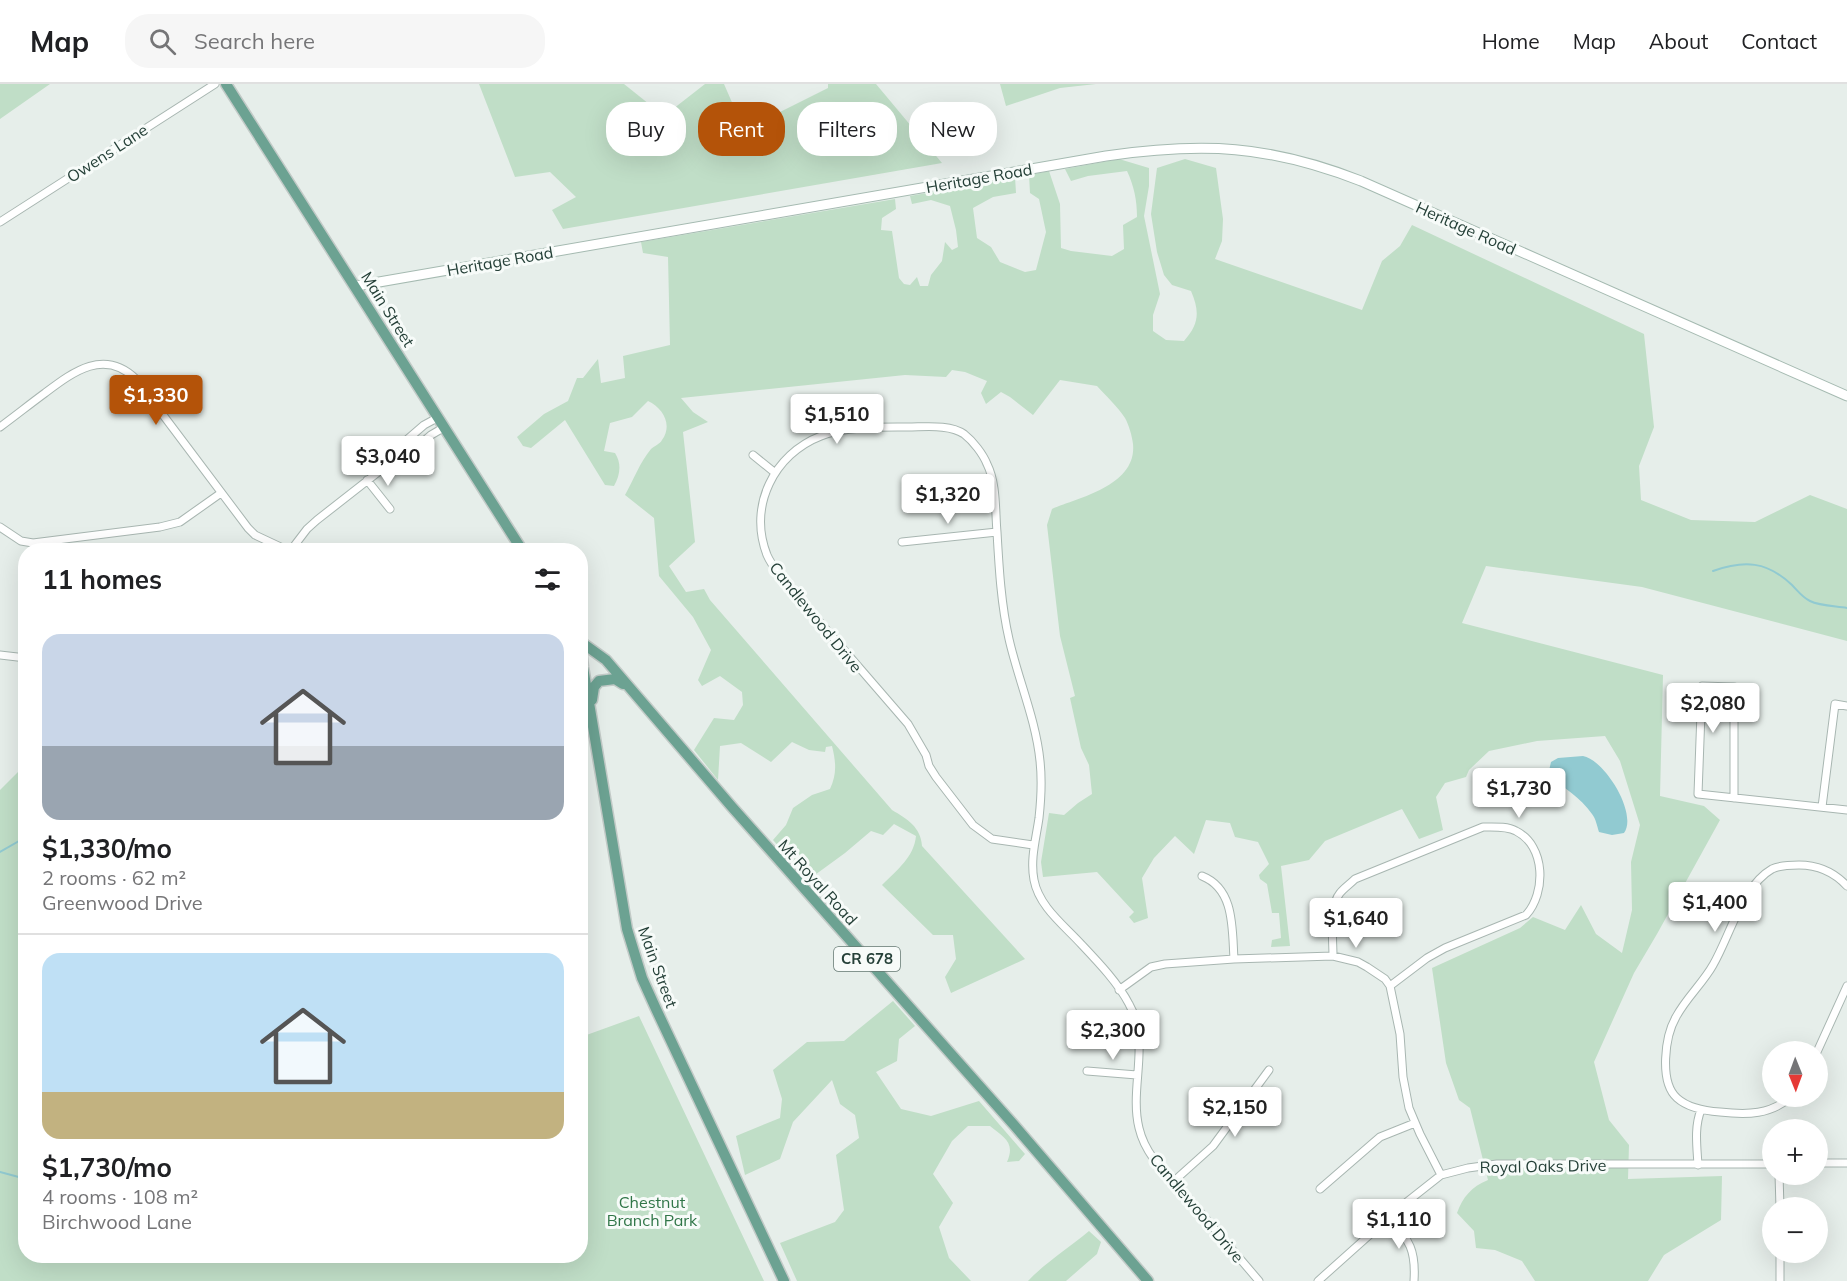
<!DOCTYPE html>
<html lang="en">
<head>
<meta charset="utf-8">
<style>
	:root { --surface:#fff; --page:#f6f6f6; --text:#202124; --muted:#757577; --line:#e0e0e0; --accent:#b45309 }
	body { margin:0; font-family:Mulish,sans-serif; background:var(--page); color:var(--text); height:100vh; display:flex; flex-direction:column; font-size:22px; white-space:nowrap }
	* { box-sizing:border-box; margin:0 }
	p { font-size:20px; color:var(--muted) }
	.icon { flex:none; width:33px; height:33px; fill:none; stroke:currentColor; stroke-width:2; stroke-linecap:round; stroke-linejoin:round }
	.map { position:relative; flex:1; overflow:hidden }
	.details { position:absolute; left:18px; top:459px; width:570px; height:720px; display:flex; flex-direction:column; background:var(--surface); border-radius:24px; box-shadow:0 6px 24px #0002 }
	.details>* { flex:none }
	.top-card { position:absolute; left:606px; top:18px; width:570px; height:54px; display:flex; gap:12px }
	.needle { width:39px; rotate:179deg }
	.buttons { position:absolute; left:1762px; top:957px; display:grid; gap:12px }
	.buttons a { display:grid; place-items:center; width:66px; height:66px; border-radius:50%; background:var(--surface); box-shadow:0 6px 24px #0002; font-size:30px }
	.price { position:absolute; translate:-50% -51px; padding:0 14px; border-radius:6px; background:#fff; color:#222; font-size:20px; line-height:39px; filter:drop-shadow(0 2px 3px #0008) }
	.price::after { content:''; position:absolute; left:50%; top:36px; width:18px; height:14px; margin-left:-9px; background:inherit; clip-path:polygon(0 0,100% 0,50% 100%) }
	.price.current { background:var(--accent); color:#fff }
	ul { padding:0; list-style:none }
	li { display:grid; align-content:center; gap:12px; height:318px; padding:0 24px }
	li+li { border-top:2px solid var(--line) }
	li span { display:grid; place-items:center; height:186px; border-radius:18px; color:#555 }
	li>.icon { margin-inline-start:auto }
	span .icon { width:108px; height:108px; fill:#fffc; stroke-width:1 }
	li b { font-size:26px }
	h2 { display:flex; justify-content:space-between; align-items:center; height:72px; padding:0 24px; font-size:26px }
	.chip { padding:0 21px; border-radius:24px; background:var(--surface); box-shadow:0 6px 24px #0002; font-size:21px; line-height:54px }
	.chip.current { background:var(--accent); color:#fff }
	header { display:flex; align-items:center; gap:36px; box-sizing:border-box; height:84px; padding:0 30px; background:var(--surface); border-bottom:2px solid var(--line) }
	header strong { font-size:28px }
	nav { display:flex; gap:33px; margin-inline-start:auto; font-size:21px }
	.search { width:420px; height:54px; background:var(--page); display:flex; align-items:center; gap:15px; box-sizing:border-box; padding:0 21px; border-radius:24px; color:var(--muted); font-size:22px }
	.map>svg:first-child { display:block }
</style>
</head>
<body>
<header>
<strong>Map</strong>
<div class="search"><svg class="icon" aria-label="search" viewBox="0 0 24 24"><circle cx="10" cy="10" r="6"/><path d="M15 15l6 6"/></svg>Search here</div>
<nav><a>Home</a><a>Map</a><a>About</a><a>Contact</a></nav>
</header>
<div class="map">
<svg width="1847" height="1197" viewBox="0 0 1847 1197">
	<rect width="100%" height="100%" fill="#e6eeea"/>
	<path fill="#c0dec7" d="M0,0H50L0,35Z
		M479,0H624L664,32L705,0H724L744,46L828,4V0H876L942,79L563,145L552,126L576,113L550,88L515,93Z
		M1000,0H1096L1060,4L1006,22Z
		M1119,75L1149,84V102L1144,132L1160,210L1153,231V247L1166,256L1184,257C1199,240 1200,228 1191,207L1172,201L1164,191L1157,168L1151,130L1157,84L1185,75L1216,84L1223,135L1222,157L1215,175L1362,226L1382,177L1400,162L1412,141L1644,250L1654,343L1639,382L1641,416L1691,436L1755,438L1810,411L1847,425V557L1642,503L1486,482L1462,539L1663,591L1660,712L1704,722L1720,736L1657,850L1634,889L1594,978L1609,1036L1629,1061L1628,1095L1722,1092L1721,1136L1664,1171L1648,1197H1535L1522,1177L1495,1166L1476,1164L1474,1147L1457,1129C1463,1113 1471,1103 1488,1096L1470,1024L1459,1016L1446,979L1432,884L1520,844L1533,833L1565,846L1581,821L1596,850L1622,869L1632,826L1631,778L1640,741L1620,677L1605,652L1537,657L1489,667L1469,686L1466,693L1445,699L1436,713L1443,746L1419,755L1402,725L1325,757L1309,776L1281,782L1290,862L1271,863L1272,856L1281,854L1279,829H1272L1267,800L1260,795L1259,791L1269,780L1258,758L1235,753L1230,739L1206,736L1194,770L1175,752L1154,774L1142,794L1148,834L1134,839L1129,833L1134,828L1097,788L1043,793L1041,778L1049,729L1064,731L1078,719L1092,710L1089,681L1081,664L1070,614L1075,612L1060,552L1047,441L1052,425C1081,413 1137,401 1133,360C1132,352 1129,341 1125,334C1117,322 1106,312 1097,302L1060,296L1033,331L1010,313L1001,308L986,320L981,309L987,297L965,288L952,286L946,293L905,291L681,314L693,328L708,338L683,348L695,458L669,482L686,508L704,505L710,516L892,726C907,735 921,743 922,762L1025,875L951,909L945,893L956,875L953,851H933L882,801C897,786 914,773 916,752L894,740L883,751L871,747L845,769L808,796L773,756L786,741L793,724L812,711L830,705C837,690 836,678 832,662L826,663L825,668L809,666L792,658L771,678L741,659L720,662L718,696L694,666L714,634L734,636L743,621L742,608L720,592L702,602L698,596L711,566L693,533L659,492L654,434L625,411C633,397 640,378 651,365C654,362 660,360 662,356C673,341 663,324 648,317L632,333L610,339L604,367L615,369C622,380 620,391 614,402L605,401L565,336L531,364L523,362L517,353L544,330L568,317L577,294H583L598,275L601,299L625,294L623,272L670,261L668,173L643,169L641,158L895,115L896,125L882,134L881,146L892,147L899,194L904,200L910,201L917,193L920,202H928L931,191L942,177L945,158L952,166L958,163L956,146L950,122L931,116L912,120L910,112L1015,93L1016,109L993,113L973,124L977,154L991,163L1000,178L1025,188L1036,186L1046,148L1039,115L1030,109L1029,91L1049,87L1060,120L1061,164L1071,167L1112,172L1124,165L1123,141L1137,133C1137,116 1134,102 1127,87L1088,92L1071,97L1065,85Z
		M25,681L26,1172H580L581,953L639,932L764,1197H0V706Z
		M893,917L915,942L899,955L897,977L876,988L901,1025L931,1032L979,1017L1025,1070L1019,1077L1007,1078C1016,1058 1003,1053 990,1042H968L952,1057L933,1090L953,1119L939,1143L949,1174L971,1197H797L780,1159L835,1138L844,1126L836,1071L859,1054L855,1031L840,1020L832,996L793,1038L780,1075L745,1091L736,1052L780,1034L782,1015L773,986L807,958L844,957Z
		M1089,1147L1101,1158L1097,1170L1066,1197H1028C1046,1178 1069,1164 1089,1147Z"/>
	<path fill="#91cad1" d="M1583,672C1605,676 1638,730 1624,749L1612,751L1599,748C1597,742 1596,735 1592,730C1581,714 1563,703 1548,691L1551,678L1558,674Z"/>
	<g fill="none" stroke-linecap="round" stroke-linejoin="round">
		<path stroke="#91cad1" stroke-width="2" d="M1713,487C1744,476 1767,477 1792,501C1798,507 1802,513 1810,517C1820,522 1835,522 1847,524
			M0,768L26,753
			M0,1088L26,1095"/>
		<defs>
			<path id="street" d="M0,138L215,0
				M0,343C15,332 30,320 45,309C73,288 104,264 136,295L248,444L255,451L287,466
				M753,371L774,388
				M386,382L387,373L424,341L437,334
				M367,396L390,425
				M0,443L21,457L33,459L160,443L180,438L221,409
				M902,458L997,448
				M291,466L307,445L317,436L386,382H395L431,351L443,344
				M0,571L26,574
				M1734,714V603L1702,602L1698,710L1847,726
				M1822,723L1835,620L1847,622
				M1033,761L992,755L973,741L936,693L929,682L926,671L908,640L780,492C775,485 770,478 767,471C748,422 774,370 821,352C847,342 881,343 908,343C925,343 950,340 964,350C973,357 983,370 987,380C997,400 995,426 997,448C999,483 1001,520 1009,555C1018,595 1036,636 1040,677C1042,695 1041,716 1039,734C1036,755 1030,775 1034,796C1039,823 1065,842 1082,861C1099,879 1118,899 1129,920C1151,959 1129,1003 1139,1044C1146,1074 1170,1093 1189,1115C1213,1143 1236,1170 1259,1197
				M1202,792C1235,805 1232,845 1234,875
				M1333,872C1333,855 1329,822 1340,809C1344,804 1350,800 1355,795L1483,743C1494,743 1507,742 1516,747C1546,762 1546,809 1526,831L1445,864L1427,874L1390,902
				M1119,906L1151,883L1165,880L1234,875L1333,872L1358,878L1367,883L1385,895L1390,902L1400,950L1403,993L1409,1024L1420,1050L1441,1091
				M1817,968L1847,902
				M1087,987L1137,991
				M1792,1012C1771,1031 1747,1031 1720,1028C1706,1027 1688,1024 1677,1014C1659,998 1665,952 1676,933C1686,914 1703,899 1713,881C1730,852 1742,802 1772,785C1780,781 1790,781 1799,781C1818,781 1834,788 1847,802
				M1818,1079H1847
				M1698,1081C1697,1063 1694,1043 1701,1026
				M1779,1090L1780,1124
				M1174,1097L1213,1062L1269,986
				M1320,1105L1380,1053L1415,1039
				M1389,1134C1410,1156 1416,1167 1414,1197
				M1780,1168V1197
				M1318,1197L1403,1121L1441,1091L1468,1084L1497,1080H1773"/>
			<path id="secondary" d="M356,202L1106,72C1203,58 1269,61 1361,97L1847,312"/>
			<path id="primary" d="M226,0L522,466
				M580,556L583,583L627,845L642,894L656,925L784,1197
				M581,558L606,576L732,723L1014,1041L1148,1197
				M592,616L594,603L599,597L615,595L623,600"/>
		</defs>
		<use href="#street" stroke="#a8b6b1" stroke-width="9"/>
		<use href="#secondary" stroke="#a5bab1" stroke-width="11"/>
		<use href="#primary" stroke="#c2cac7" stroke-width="13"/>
		<use href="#street" stroke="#fff" stroke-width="7"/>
		<use href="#secondary" stroke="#fff" stroke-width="9"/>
		<use href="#primary" stroke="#6ca292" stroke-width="10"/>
	</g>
	<g text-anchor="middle" stroke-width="6" stroke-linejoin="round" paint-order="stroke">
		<rect fill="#f7fbf9" stroke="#647872" stroke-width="1.5" x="834" y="863" width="66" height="24" rx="4.5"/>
		<g font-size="15" font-weight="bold" fill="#254038">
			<text x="867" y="880">CR 678</text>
		</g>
		<g font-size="16" fill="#254038" stroke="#f7fbf9">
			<text transform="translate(107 69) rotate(-33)" y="6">Owens Lane</text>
			<text transform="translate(979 94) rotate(-10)" y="6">Heritage Road</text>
			<text transform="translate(1466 144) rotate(24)" y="6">Heritage Road</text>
			<text transform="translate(500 177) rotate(-10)" y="6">Heritage Road</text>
			<text transform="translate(388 225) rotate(58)" y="6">Main Street</text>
			<text transform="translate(816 533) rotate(51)" y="6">Candlewood Drive</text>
			<text transform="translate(818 798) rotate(48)" y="6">Mt Royal Road</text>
			<text transform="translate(658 883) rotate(70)" y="6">Main Street</text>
			<text transform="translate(1543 1082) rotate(-1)" y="6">Royal Oaks Drive</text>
			<text transform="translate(1197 1124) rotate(50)" y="6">Candlewood Drive</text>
		</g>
		<g font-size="16" fill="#307648" stroke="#f7fbf9">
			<text x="652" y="1124">Chestnut<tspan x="652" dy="18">Branch Park</tspan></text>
		</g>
	</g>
</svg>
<div class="buttons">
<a><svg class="needle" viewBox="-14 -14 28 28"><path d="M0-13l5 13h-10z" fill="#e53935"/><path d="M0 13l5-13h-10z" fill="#757577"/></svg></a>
<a>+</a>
<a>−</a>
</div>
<b class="price current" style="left:156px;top:342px">$1,330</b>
<b class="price" style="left:837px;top:361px">$1,510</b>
<b class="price" style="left:388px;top:403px">$3,040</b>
<b class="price" style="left:948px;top:441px">$1,320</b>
<b class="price" style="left:1713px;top:650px">$2,080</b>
<b class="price" style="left:1519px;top:735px">$1,730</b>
<b class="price" style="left:1715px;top:849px">$1,400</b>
<b class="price" style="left:1356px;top:865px">$1,640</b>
<b class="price" style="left:1113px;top:977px">$2,300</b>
<b class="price" style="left:1235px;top:1054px">$2,150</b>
<b class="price" style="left:1399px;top:1166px">$1,110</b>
<div class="top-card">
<a class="chip">Buy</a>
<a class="chip current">Rent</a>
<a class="chip">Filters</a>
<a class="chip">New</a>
</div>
<section class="details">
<h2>11 homes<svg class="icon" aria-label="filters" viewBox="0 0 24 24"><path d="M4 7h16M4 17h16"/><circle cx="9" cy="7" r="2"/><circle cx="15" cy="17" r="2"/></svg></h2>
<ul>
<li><span style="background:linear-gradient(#c9d6e8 60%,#9aa5b1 0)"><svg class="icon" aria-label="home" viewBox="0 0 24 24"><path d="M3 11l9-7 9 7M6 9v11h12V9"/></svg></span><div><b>$1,330/mo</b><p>2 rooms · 62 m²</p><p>Greenwood Drive</p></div></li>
<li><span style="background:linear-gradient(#bfe0f5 75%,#c2b280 0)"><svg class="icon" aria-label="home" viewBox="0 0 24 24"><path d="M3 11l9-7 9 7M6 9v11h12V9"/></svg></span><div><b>$1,730/mo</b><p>4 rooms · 108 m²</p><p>Birchwood Lane</p></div></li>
</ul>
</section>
</div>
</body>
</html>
